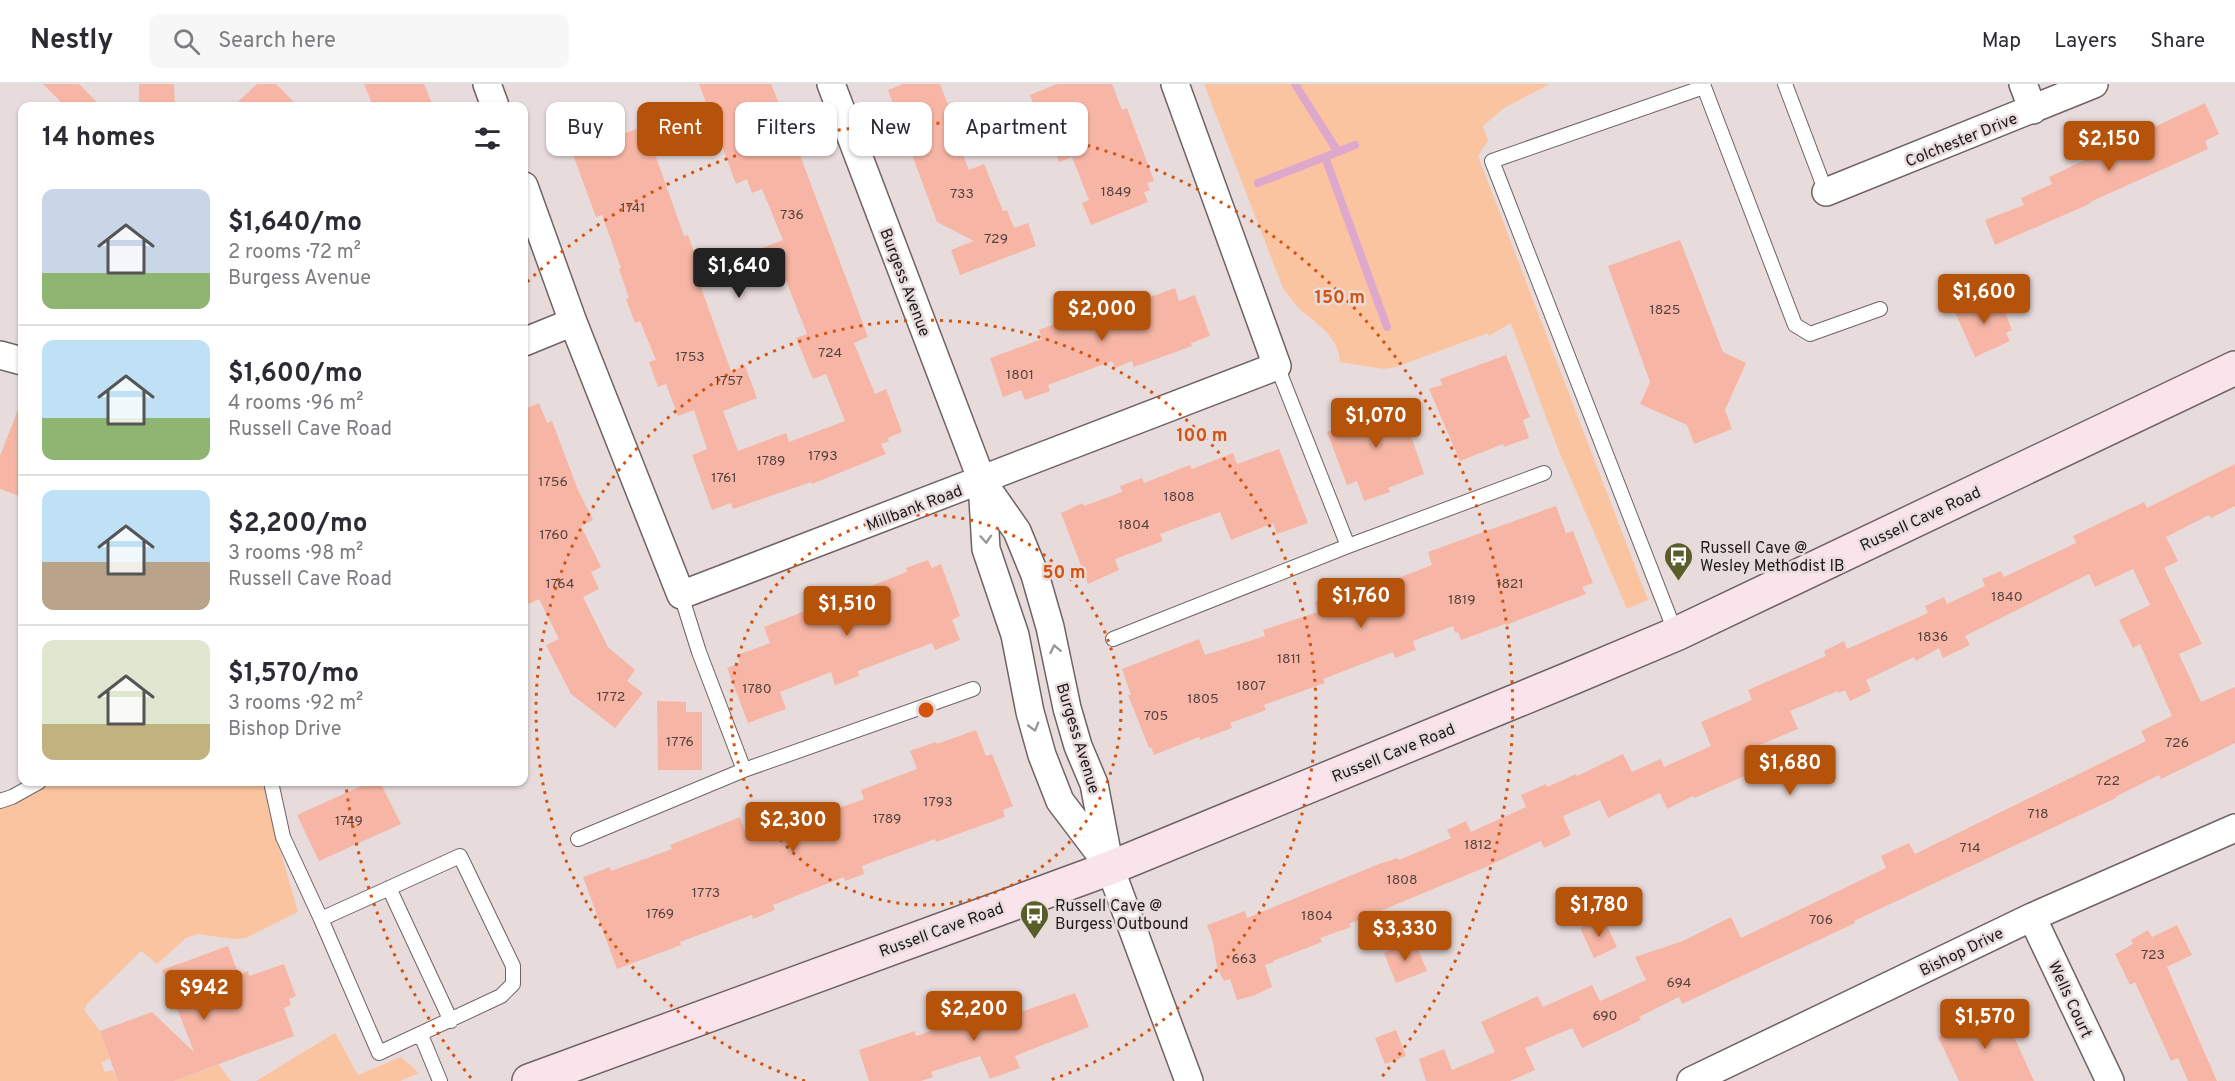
<!DOCTYPE html>
<html lang="en">
<head>
<meta charset="utf-8">
<style>
	:root { --surface:#fff; --page:#f7f7f7; --text:#2b2b33; --muted:#7c7c81; --line:#e1e1e2; --accent:#b45309 }
	body { margin:0; font-family:Overpass,sans-serif; background:var(--page); color:var(--text); height:100vh; display:flex; flex-direction:column; font-size:22px; white-space:nowrap }
	* { box-sizing:border-box; margin:0 }
	p { font-size:20px; color:var(--muted) }
	.icon { flex:none; width:33px; height:33px; fill:none; stroke:currentColor; stroke-width:2; stroke-linecap:round; stroke-linejoin:round }
	.map { position:relative; flex:1; overflow:hidden }
	.panel { position:absolute; left:18px; top:18px; width:510px; height:684px; display:flex; flex-direction:column; background:var(--surface); border-radius:12px; box-shadow:0 2px 4px #0004 }
	.panel>* { flex:none }
	.hud { position:absolute; left:546px; top:18px; width:570px; height:54px; display:flex; gap:12px }
	.price { position:absolute; translate:-50% -51px; padding:0 14px; border-radius:6px; background:var(--accent); color:#fff; font-size:20px; line-height:39px; filter:drop-shadow(0 2px 3px #0008) }
	.price::after { content:''; position:absolute; left:50%; top:36px; width:18px; height:14px; margin-left:-9px; background:inherit; clip-path:polygon(0 0,100% 0,50% 100%) }
	.price.selected { background:#222; color:#fff }
	ul { padding:0; list-style:none }
	li { display:flex; align-items:center; gap:18px; height:150px; padding:0 24px }
	li+li { border-top:2px solid var(--line) }
	li span { display:grid; place-items:center; flex:none; width:168px; height:120px; border-radius:12px; color:#555 }
	li>.icon { margin-inline-start:auto }
	span .icon { width:72px; height:72px; fill:#fffc; stroke-width:1 }
	li b { font-size:26px }
	h2 { display:flex; justify-content:space-between; align-items:center; height:72px; padding:0 24px; font-size:26px }
	.pill { padding:0 21px; border-radius:12px; background:var(--surface); box-shadow:0 2px 4px #0004; font-size:21px; line-height:54px }
	.pill.selected { background:var(--accent); color:#fff }
	header { display:flex; align-items:center; gap:36px; box-sizing:border-box; height:84px; padding:0 30px; background:var(--surface); border-bottom:2px solid var(--line) }
	header strong { font-size:28px }
	nav { display:flex; gap:33px; margin-inline-start:auto; font-size:21px }
	.search { width:420px; height:54px; background:var(--page); display:flex; align-items:center; gap:15px; box-sizing:border-box; padding:0 21px; border-radius:12px; color:var(--muted); font-size:22px }
	.map>svg:first-child { display:block }
</style>
</head>
<body>
<header>
<strong>Nestly</strong>
<div class="search"><svg class="icon" aria-label="search" viewBox="0 0 24 24"><circle cx="10" cy="10" r="6"/><path d="M15 15l6 6"/></svg>Search here</div>
<nav><a>Map</a><a>Layers</a><a>Share</a></nav>
</header>
<div class="map">
<svg width="2235" height="997" viewBox="0 0 2235 997">
	<rect width="100%" height="100%" fill="#e8dbdb"/>
	<path fill="#fbc4a1" d="M1204,0H1550L1504,24L1483,42L1488,57L1478,72L1648,516L1627,525L1558,365L1511,239L1489,252L1488,249L1396,283L1384,285L1340,278C1338,248 1312,239 1295,220C1291,215 1287,209 1283,204Z
		M38,698H263L269,727L298,828L246,854L233,855L198,850L186,854L157,880L141,867L87,920L84,926L100,947L110,975L101,978L105,988L113,986L118,997H0V717Z
		M335,949L358,991L401,973L419,989L400,997H256Z
		M216,977L231,997H174L218,981Z"/>
	<g fill="none" stroke-linecap="round" stroke-linejoin="round">
		<path stroke="#dda8cc" stroke-width="8" d="M1295,0L1338,68
			M1355,61L1325,73L1387,243
			M1258,99L1325,73"/>
	</g>
	<path fill="#f7b6a5" d="M43,0H79L101,22H65Z
		M139,0H174L175,22H139Z
		M257,0H276L298,22H233Z
		M364,0H424L433,22H373Z
		M699,0H771L800,71L868,253L854,259L875,310L886,305L902,348L888,354L889,357L881,360L886,370L812,400L811,398L733,425L731,419L712,426L692,371L707,365L694,326L678,332L666,300L658,303L649,278L656,276L640,237L635,239L626,215L629,214L619,185L621,184L602,131L596,133L572,68L645,42L684,152L688,151L699,182L694,184L731,287L745,282L757,314L723,327L738,367L786,349L789,358L845,337L826,290L813,295L796,254L807,250L783,189L765,195L754,167L783,156L762,105L752,109L747,95L736,100Z
		M903,0H940L951,28L947,29L969,86L984,80L1003,127L1007,126L1014,144L1028,139L1036,162L960,191L951,166L974,157L937,138L888,6Z
		M1057,0H1112L1122,26L1127,24L1154,97L1147,99L1150,106L1144,108L1148,118L1091,141L1082,119L1089,116L1072,73L1059,78L1042,33L1039,34L1030,11Z
		M2205,19L2219,50L2205,57L2208,65L2090,118L2091,119L2078,125L1995,161L1985,136L2024,121L2021,114L2052,100L2049,93Z
		M1680,156L1723,268L1746,279L1725,326L1732,345L1694,360L1687,341L1640,320L1650,298L1608,182Z
		M1175,204L1179,217L1195,211L1210,252L1191,259L1192,262L1134,283L1132,277L1115,284L1112,277L1048,301L1050,307L1025,316L1021,306L1003,313L990,274L1042,255L1039,246L1081,230L1082,234L1136,214L1137,218Z
		M2000,214L2012,246L2006,249L2010,257L1975,273L1953,224L1973,216L1977,223Z
		M1506,271L1530,333L1523,336L1529,354L1504,363L1503,360L1460,377L1429,305L1442,301L1440,295Z
		M1385,316L1387,321L1399,317L1424,390L1388,404L1390,408L1364,417L1357,397L1347,401L1327,348L1337,345L1333,336Z
		M21,318H22V413L0,405V372Z
		M539,319L547,339L552,337L578,406L593,436L581,442L601,483L591,488L599,505L583,513L608,563L635,586L627,597L643,609L615,644L571,610L546,561L559,555L539,515L529,520L524,508V325Z
		M1279,365L1308,439L1277,450L1273,439L1231,456L1220,428L1160,450L1163,457L1115,475L1119,486L1088,500L1061,429L1083,419L1084,422L1122,408L1120,402L1142,394L1144,399L1190,381L1192,385L1233,369L1237,380Z
		M2235,380V422L2211,434L2209,431L2166,453L2178,477L2164,484L2202,560L2179,570L2201,618L2235,603V659L2161,695L2159,691L2115,713L2116,714L1854,837L1855,839L1682,920L1679,913L1639,933L1641,936L1582,964L1572,944L1525,964L1535,986L1510,997H1426L1419,975L1444,965L1452,986L1495,968L1481,938L1538,912L1543,923L1592,901L1600,917L1646,896L1635,873L1683,857L1731,833L1741,854L1886,784L1881,772L1909,759L1915,770L2146,657L2141,647L2172,632L2140,560L2133,564L2119,536L2150,521L2133,485L2095,503L2089,490L1965,552L1970,561L1943,574L1939,564L1916,577L1914,573L1866,596L1871,607L1850,617L1845,606L1839,609L1838,607L1790,627L1798,645L1745,667L1754,688L1694,714L1693,712L1667,725L1660,709L1608,734L1600,716L1563,732L1571,751L1544,764L1541,757L1486,783L1349,840L1351,843L1320,854L1322,858L1273,877L1274,878L1265,881L1272,903L1253,912L1237,916L1230,895L1224,897L1217,883L1213,858L1207,841L1245,827L1247,834L1379,780L1398,774L1399,776L1451,754L1447,746L1466,737L1471,748L1526,723L1521,711L1546,700L1547,703L1576,690L1577,692L1623,670L1632,688L1661,675L1664,683L1711,662L1701,638L1752,616L1748,606L1826,572L1824,567L1844,557L1847,565L1928,529L1925,522L1944,513L1947,520L1985,502L1982,495L2001,487L2004,493L2076,459L2073,452L2144,418L2147,424Z
		M1556,422L1566,449L1573,447L1593,499L1582,503L1586,510L1506,541L1505,540L1461,556L1458,548L1455,549L1453,542L1413,557L1416,566L1395,574L1393,568L1323,595L1325,599L1264,621L1266,626L1230,639L1232,644L1200,656L1199,653L1154,671L1151,663L1149,664L1128,611H1131L1122,585L1199,555L1205,571L1265,552L1263,546L1318,528L1315,518L1347,506L1349,513L1432,481L1428,468Z
		M928,476L932,484L941,480L960,532L952,536L960,556L935,566L932,559L858,587L859,592L835,601L831,588L780,608L786,625L748,639L727,584L740,579L737,571L770,559L764,543L808,526L807,524L831,515L832,517L907,488L906,484Z
		M657,617L686,618V628H702V686H658Z
		M976,646L986,672L992,670L1013,722L1003,726L1005,733L936,758L935,755L862,782L864,790L845,797L844,793L773,821L775,826L753,835L752,831L680,858L681,861L617,885L583,793L610,783L611,787L672,765L670,761L740,733L747,752L802,732L804,737L864,715L861,706L917,685L910,667L936,658L937,660Z
		M370,698H380L401,740L319,777L297,731Z
		M1603,833L1617,863L1594,874L1580,844Z
		M2177,841L2192,871L2167,883L2217,997H2188L2178,974L2171,977L2135,898L2130,901L2115,870L2133,860L2131,856L2148,846L2152,853Z
		M1414,856L1427,887L1396,899L1384,869Z
		M228,862L239,891L248,887L249,892L284,880L296,912L289,915L291,921L284,924L294,952L174,997H118L100,947L152,928L194,968L162,886Z
		M1075,909L1089,943L1015,972L1020,984L990,995L980,972L931,988L933,993L921,997H869L859,966L915,947L916,952L971,933L969,928L994,920L1004,934Z
		M2001,924L2034,997H1959L1938,953L1957,944L1953,937L1973,928L1976,935Z
		M1396,946L1406,972L1385,980L1375,954Z"/>
	<g fill="none" stroke-linecap="round" stroke-linejoin="round">
		<defs>
			<path id="service" d="M1785,0L1826,108
				M1277,282L1348,462L1544,389
				M1676,550L1492,77L1704,3L1795,241L1810,250L1880,225
				M1113,555L1348,462
				M744,686L973,605
				M271,698L283,753L321,835
				M0,717L12,713L39,698
				M578,755L744,686L699,568L681,511
				M460,772L513,882V900L501,912L379,969L321,835Z
				M389,804L451,937
				M421,951L440,997"/>
			<path id="minor" d="M487,0L495,22
				M831,0L982,397L1017,447L1035,491L1050,543L1067,624L1078,662L1094,700L1110,784L1189,997
				M2023,0L2033,26
				M524,102L573,238L681,511L1277,282L1175,0
				M1826,108L2094,0
				M524,258L573,238
				M0,271L22,277
				M982,398L986,465L1015,551L1030,628L1042,671L1060,717L1107,779
				M2032,833L2110,997
				M1691,997L2032,833L2235,744"/>
			<path id="secondary" d="M529,997L1110,784L1574,593L1676,550L2235,284"/>
		</defs>
		<use href="#service" stroke="#6f6363" stroke-width="16"/>
		<use href="#minor" stroke="#6f6363" stroke-width="30"/>
		<use href="#secondary" stroke="#6f6363" stroke-width="36"/>
		<use href="#service" stroke="#fff" stroke-width="14"/>
		<use href="#minor" stroke="#fff" stroke-width="27"/>
		<use href="#secondary" stroke="#fae4ec" stroke-width="33"/>
	</g>
	<defs><path id="oneway-chevron" d="M-2-3.5L2.5 0L-2 3.5" fill="none" stroke-width="1.6" stroke-linecap="round" stroke-linejoin="round" transform="scale(1.5)"/></defs>
	<g stroke="#9a9898">
		<use href="#oneway-chevron" transform="translate(986 455) rotate(86)"/>
		<use href="#oneway-chevron" transform="translate(1055 565) rotate(-102)"/>
		<use href="#oneway-chevron" transform="translate(1034 643) rotate(74)"/>
	</g>
	<g fill="none" stroke="#d4530e" stroke-width="3" stroke-dasharray="3 6">
		<circle cx="926" cy="626" r="195"/>
		<path d="M805 997A390 390 0 1 1 1047 997"/>
		<path d="M471 994A585 585 0 0 1 346 702M527 198A585 585 0 0 1 1381 994"/>
	</g>
	<defs>
		<symbol id="bus-pin" viewBox="-11 -11 22 30"><path d="M0 17L-7.5 6A9.5 9.5 0 1 1 7.5 6Z" fill="#5a5c2a" stroke="#e8dbdb"/><path d="M-5-6H5V4H4V6H2V4H-2V6H-4V4H-5ZM-3.5-4V0h7V-4ZM-3.5 1.2v1.5H-2V1.2ZM2 1.2v1.5H3.5V1.2Z" fill="#fff"/></symbol>
	</defs>
	<g fill-rule="evenodd">
		<use href="#bus-pin" x="1662" y="456" width="33" height="45"/>
		<use href="#bus-pin" x="1018" y="814" width="33" height="45"/>
	</g>
	<g text-anchor="middle" stroke-width="5" stroke-linejoin="round" paint-order="stroke">
		<g font-size="14" fill="#55423e">
			<text x="1116" y="112">1849</text>
			<text x="962" y="114">733</text>
			<text x="633" y="128">1741</text>
			<text x="792" y="135">736</text>
			<text x="996" y="159">729</text>
			<text x="1665" y="230">1825</text>
			<text x="830" y="273">724</text>
			<text x="690" y="277">1753</text>
			<text x="1020" y="295">1801</text>
			<text x="729" y="301">1757</text>
			<text x="823" y="376">1793</text>
			<text x="771" y="381">1789</text>
			<text x="724" y="398">1761</text>
			<text x="553" y="402">1756</text>
			<text x="1179" y="417">1808</text>
			<text x="1134" y="445">1804</text>
			<text x="554" y="455">1760</text>
			<text x="560" y="504">1764</text>
			<text x="1510" y="504">1821</text>
			<text x="2007" y="517">1840</text>
			<text x="1462" y="520">1819</text>
			<text x="1933" y="557">1836</text>
			<text x="1289" y="579">1811</text>
			<text x="1251" y="606">1807</text>
			<text x="757" y="609">1780</text>
			<text x="611" y="617">1772</text>
			<text x="1203" y="619">1805</text>
			<text x="1156" y="636">705</text>
			<text x="680" y="662">1776</text>
			<text x="2177" y="663">726</text>
			<text x="2108" y="701">722</text>
			<text x="938" y="722">1793</text>
			<text x="2038" y="734">718</text>
			<text x="887" y="739">1789</text>
			<text x="349" y="741">1749</text>
			<text x="1478" y="765">1812</text>
			<text x="1970" y="768">714</text>
			<text x="1402" y="800">1808</text>
			<text x="706" y="813">1773</text>
			<text x="660" y="834">1769</text>
			<text x="1317" y="836">1804</text>
			<text x="1821" y="840">706</text>
			<text x="2153" y="875">723</text>
			<text x="1244" y="879">663</text>
			<text x="1679" y="903">694</text>
			<text x="1605" y="936">690</text>
		</g>
		<g font-size="16" fill="#1f1b1b" stroke="#e8dbdb">
			<text transform="translate(1961 55) rotate(-22)" y="6">Colchester Drive</text>
			<text transform="translate(906 198) rotate(69)" y="6">Burgess Avenue</text>
			<text transform="translate(914 423) rotate(-21)" y="6">Millbank Road</text>
			<text transform="translate(1920 434) rotate(-25)" y="6">Russell Cave Road</text>
			<text transform="translate(1079 654) rotate(73)" y="6">Burgess Avenue</text>
			<text transform="translate(1393 668) rotate(-22)" y="6">Russell Cave Road</text>
			<text transform="translate(941 845) rotate(-20)" y="6">Russell Cave Road</text>
			<text transform="translate(1961 867) rotate(-26)" y="6">Bishop Drive</text>
			<text transform="translate(2071 915) rotate(65)" y="6">Wells Court</text>
		</g>
		<g font-size="16" fill="#1f1b1b" stroke="#e8dbdb" text-anchor="start">
			<text x="1700" y="469">Russell Cave @<tspan x="1700" dy="18">Wesley Methodist IB</tspan></text>
			<text x="1055" y="827">Russell Cave @<tspan x="1055" dy="18">Burgess Outbound</tspan></text>
		</g>
	</g>
	<circle cx="926" cy="626" r="9" fill="#d4530e" stroke="#e8dbdb" stroke-width="3"/>
	<g font-size="18" text-anchor="middle" font-weight="bold" fill="#d4530e" stroke="#e8dbdb" stroke-width="5" stroke-linejoin="round" paint-order="stroke">
		<text x="1340" y="219">150 m</text>
		<text x="1202" y="357">100 m</text>
		<text x="1064" y="494">50 m</text>
	</g>
</svg>
<b class="price" style="left:2109px;top:88px">$2,150</b>
<b class="price selected" style="left:739px;top:215px">$1,640</b>
<b class="price" style="left:1984px;top:241px">$1,600</b>
<b class="price" style="left:1102px;top:258px">$2,000</b>
<b class="price" style="left:1376px;top:365px">$1,070</b>
<b class="price" style="left:1361px;top:545px">$1,760</b>
<b class="price" style="left:847px;top:553px">$1,510</b>
<b class="price" style="left:1790px;top:712px">$1,680</b>
<b class="price" style="left:793px;top:769px">$2,300</b>
<b class="price" style="left:1599px;top:854px">$1,780</b>
<b class="price" style="left:1405px;top:878px">$3,330</b>
<b class="price" style="left:204px;top:937px">$942</b>
<b class="price" style="left:974px;top:958px">$2,200</b>
<b class="price" style="left:1985px;top:966px">$1,570</b>
<div class="hud">
<a class="pill">Buy</a>
<a class="pill selected">Rent</a>
<a class="pill">Filters</a>
<a class="pill">New</a>
<a class="pill">Apartment</a>
</div>
<section class="panel">
<h2>14 homes<svg class="icon" aria-label="filters" viewBox="0 0 24 24"><path d="M4 7h16M4 17h16"/><circle cx="9" cy="7" r="2"/><circle cx="15" cy="17" r="2"/></svg></h2>
<ul>
<li><span style="background:linear-gradient(#c9d6e8 70%,#8fb573 0)"><svg class="icon" aria-label="home" viewBox="0 0 24 24"><path d="M3 11l9-7 9 7M6 9v11h12V9"/></svg></span><div><b>$1,640/mo</b><p>2 rooms · 72 m²</p><p>Burgess Avenue</p></div></li>
<li><span style="background:linear-gradient(#bfe0f5 65%,#8fb573 0)"><svg class="icon" aria-label="home" viewBox="0 0 24 24"><path d="M3 11l9-7 9 7M6 9v11h12V9"/></svg></span><div><b>$1,600/mo</b><p>4 rooms · 96 m²</p><p>Russell Cave Road</p></div></li>
<li><span style="background:linear-gradient(#bfe0f5 60%,#b9a48a 0)"><svg class="icon" aria-label="home" viewBox="0 0 24 24"><path d="M3 11l9-7 9 7M6 9v11h12V9"/></svg></span><div><b>$2,200/mo</b><p>3 rooms · 98 m²</p><p>Russell Cave Road</p></div></li>
<li><span style="background:linear-gradient(#dfe7d0 70%,#c2b280 0)"><svg class="icon" aria-label="home" viewBox="0 0 24 24"><path d="M3 11l9-7 9 7M6 9v11h12V9"/></svg></span><div><b>$1,570/mo</b><p>3 rooms · 92 m²</p><p>Bishop Drive</p></div></li>
</ul>
</section>
</div>
</body>
</html>
